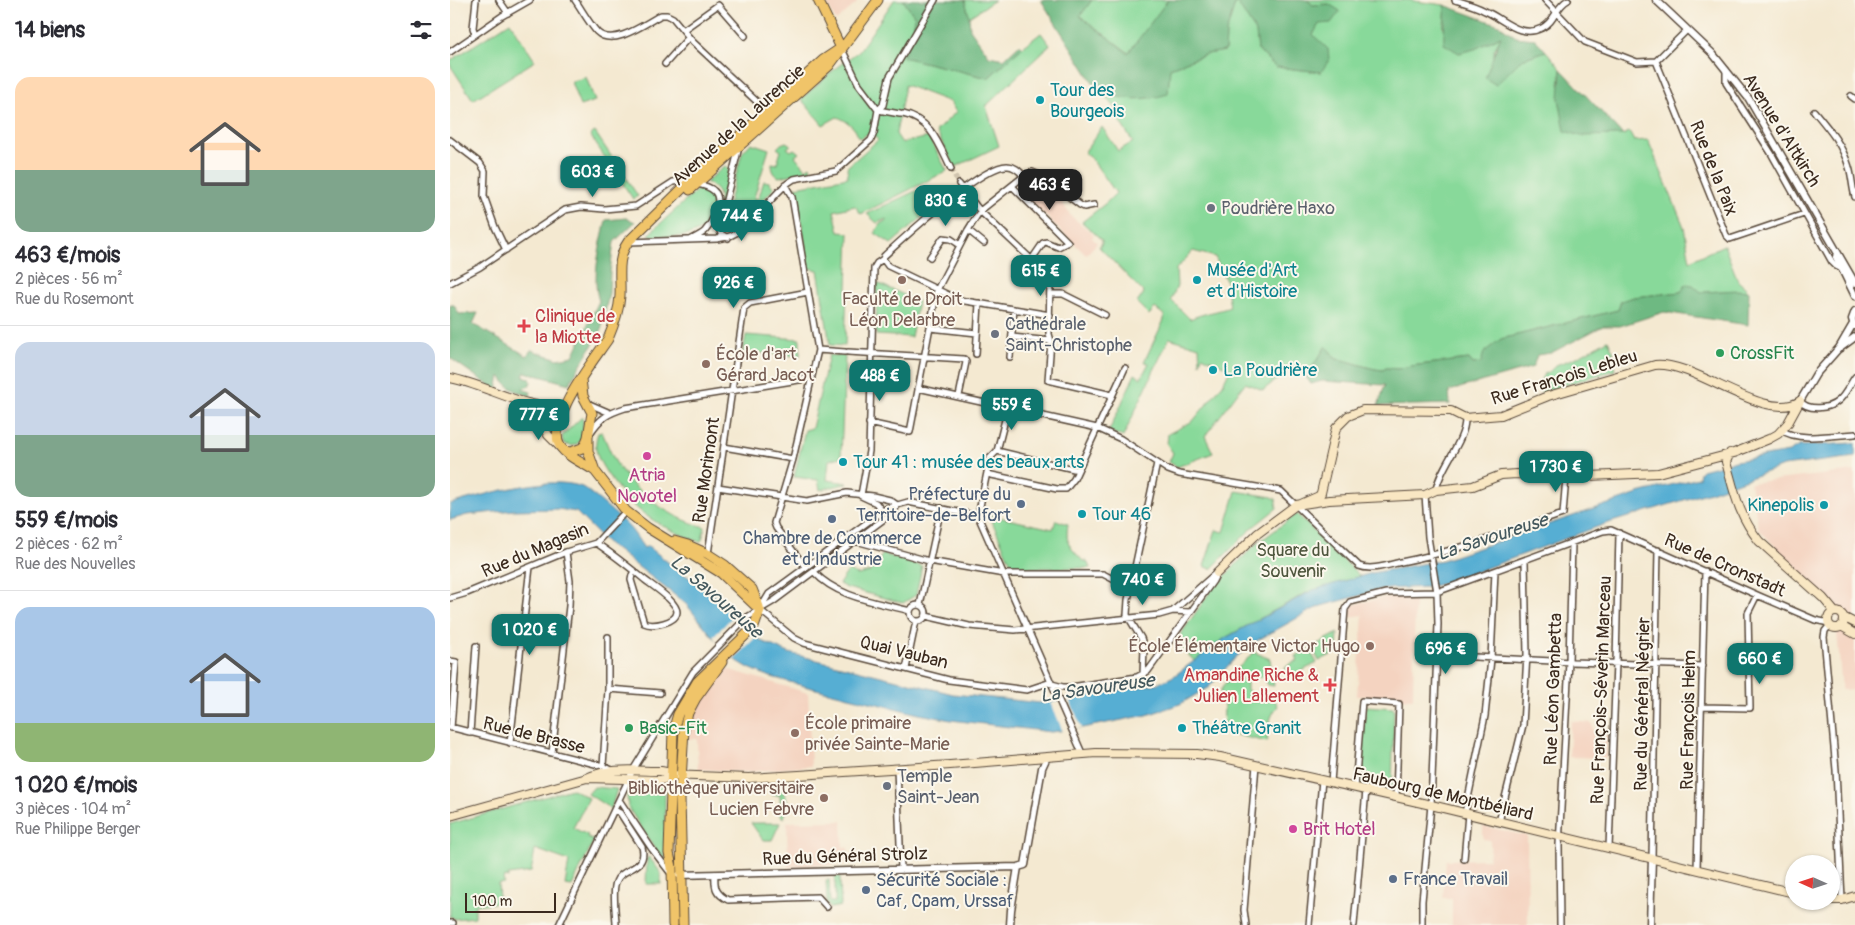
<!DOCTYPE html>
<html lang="fr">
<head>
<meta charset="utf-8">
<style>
	:root { --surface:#fff; --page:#f7f7f7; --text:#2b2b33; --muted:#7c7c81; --line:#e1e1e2; --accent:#0f766e }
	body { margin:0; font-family:Pangolin,sans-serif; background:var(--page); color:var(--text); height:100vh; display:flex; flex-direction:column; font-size:19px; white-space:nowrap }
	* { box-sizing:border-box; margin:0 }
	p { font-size:16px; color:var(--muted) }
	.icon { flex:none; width:28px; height:28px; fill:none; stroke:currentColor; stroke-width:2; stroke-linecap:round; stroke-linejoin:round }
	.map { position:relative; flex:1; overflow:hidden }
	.panel { display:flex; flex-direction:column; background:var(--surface); width:450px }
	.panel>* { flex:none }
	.needle { width:32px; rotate:273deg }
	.buttons { position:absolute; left:1335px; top:855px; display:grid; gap:10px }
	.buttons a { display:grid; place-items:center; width:55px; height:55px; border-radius:50%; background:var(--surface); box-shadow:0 1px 4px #0004; font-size:25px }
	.scale { position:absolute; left:15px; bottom:12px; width:91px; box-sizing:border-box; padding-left:5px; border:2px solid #3b2a1e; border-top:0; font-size:14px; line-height:18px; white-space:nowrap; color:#3b2a1e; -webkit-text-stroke:4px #fbf7ec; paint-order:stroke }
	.price { position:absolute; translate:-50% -42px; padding:0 11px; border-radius:10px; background:var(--accent); color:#fff; font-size:16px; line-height:32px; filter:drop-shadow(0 1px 2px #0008) }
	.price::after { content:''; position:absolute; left:50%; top:30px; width:15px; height:11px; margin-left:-8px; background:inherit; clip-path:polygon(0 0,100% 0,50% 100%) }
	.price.active { background:#222; color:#fff }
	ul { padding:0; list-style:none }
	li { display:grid; align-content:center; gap:10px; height:265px; padding:0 15px }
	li+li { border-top:1px solid var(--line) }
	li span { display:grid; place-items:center; height:155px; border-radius:15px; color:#555 }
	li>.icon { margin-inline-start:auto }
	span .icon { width:90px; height:90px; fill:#fffc; stroke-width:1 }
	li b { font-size:21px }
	h2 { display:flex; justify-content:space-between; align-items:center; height:60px; padding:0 15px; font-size:21px }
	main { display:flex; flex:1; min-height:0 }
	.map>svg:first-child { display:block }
</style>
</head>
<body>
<main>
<section class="panel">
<h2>14 biens<svg class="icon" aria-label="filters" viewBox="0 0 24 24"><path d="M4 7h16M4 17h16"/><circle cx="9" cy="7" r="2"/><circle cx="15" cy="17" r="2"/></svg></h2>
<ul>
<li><span style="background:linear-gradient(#ffd9b3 60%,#7fa58c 0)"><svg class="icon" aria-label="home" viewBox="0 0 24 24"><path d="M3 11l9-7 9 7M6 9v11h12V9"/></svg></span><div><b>463 €/mois</b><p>2 pièces · 56 m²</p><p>Rue du Rosemont</p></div></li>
<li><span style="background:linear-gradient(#c9d6e8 60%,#7fa58c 0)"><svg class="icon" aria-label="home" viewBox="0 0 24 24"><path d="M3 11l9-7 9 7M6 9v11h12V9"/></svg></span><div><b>559 €/mois</b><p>2 pièces · 62 m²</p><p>Rue des Nouvelles</p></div></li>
<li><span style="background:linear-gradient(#a9c7e8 75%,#8fb573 0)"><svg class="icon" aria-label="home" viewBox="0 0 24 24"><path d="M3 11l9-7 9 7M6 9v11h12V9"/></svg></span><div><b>1 020 €/mois</b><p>3 pièces · 104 m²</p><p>Rue Philippe Berger</p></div></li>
</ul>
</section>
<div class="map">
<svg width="1405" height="925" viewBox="0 0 1405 925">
	<rect width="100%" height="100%" fill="#fbf7ec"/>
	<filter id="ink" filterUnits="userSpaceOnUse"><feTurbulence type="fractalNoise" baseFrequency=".02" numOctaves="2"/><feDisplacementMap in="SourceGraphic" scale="10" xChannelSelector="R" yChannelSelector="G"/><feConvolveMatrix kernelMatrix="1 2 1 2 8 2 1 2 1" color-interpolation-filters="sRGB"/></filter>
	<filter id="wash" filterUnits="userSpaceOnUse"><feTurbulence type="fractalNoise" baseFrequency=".0096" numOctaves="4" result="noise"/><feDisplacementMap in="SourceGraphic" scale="20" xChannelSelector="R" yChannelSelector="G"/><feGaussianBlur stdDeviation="1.12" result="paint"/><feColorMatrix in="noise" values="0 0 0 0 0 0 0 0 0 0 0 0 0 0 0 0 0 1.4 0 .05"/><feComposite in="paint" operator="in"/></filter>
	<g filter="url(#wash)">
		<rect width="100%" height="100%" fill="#f4e9d1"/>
		<path fill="#f4d3c0" d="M375,0H405L407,3L386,21Z
			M587,177L609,198L621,216L644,235L642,238L647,243L636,255L571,192Z
			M1405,471V703L1402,690H1392L1387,632L1390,618L1309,529L1300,483Z
			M965,596L963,699L907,696L913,615L899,617L902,605L935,597Z
			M277,669L358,693L361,766L296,772L248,769L247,739H239L240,730L246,710L260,686Z
			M1121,721L1142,723L1143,730L1158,731L1156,758L1119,757Z
			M392,821L393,847L398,848L399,864L338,867L337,822Z
			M1033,826L1077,836L1078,925H1002V898H993L996,860L1039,859L1041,845H1040V840L1033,839Z"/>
		<path fill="#88d99a" stroke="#62825c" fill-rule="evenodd" d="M444,0H453L465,17L463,31L453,57L538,78L573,47L591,33L600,45L536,106L549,146L505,167L486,131L506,112L500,102L455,85L446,134L452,143L479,137L497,171L411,214L405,206L384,211L389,232L399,233L395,346L380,345L368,270L359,268L346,187L398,177L397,167L428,140L422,134H417L412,138L408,137C406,127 396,120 387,117L373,125L351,99L387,67L409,51Z
			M515,0H545L519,17Z
			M642,0H718L679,53L630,16Z
			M786,0L806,32L808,50L826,67L871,72L869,41L863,35L879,4L863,5L857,0H957L994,5L996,12L993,28L1040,41L1052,36L1044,50L1046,84L1072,59L1096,51L1111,69L1109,85L1173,135L1179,132L1184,141L1198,140L1234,227L1240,261L1274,245L1288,281L1299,291C1283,289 1267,292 1250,292L1243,285L1231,292L1184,297L1171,301L1168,310L1051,339L1032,363L1023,364L1019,359L960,366L948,369L936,368L933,370C917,369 903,361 886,359L876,346L856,377L846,365L813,390L795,383L755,436L763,453L727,467L719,462L723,453L717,444L718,434L743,421L773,384L780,369L752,356L750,363L749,347L719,338L673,437L659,431L685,374L691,378L699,363L694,362L714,320V315L705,308L699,315L687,303L694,293L649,247L652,243V240L632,222L656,203L666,193L641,158L635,153L636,150L652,127L668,151L683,142L670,122L665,107L652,93L684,99L720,68L757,54L775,51L776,33ZM743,251L765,257L776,281L780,307C767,312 753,313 740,319L721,300L727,286L726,269Z
			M60,22L85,61L23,100L0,65V61Z
			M136,77L145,101L130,106L121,82Z
			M145,132L188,196L183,199L140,135Z
			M336,142L341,145L337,148L341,151L344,149L349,153L345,156L356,169L360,166L361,170L360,171L329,177C323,174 322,169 322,163L327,164L331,151L327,148L331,144Z
			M301,143L319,149L304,198L308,199L314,181L319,182L324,188L292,224L280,232L275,228L274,223L279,224L281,213L276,212L292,153Z
			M275,166L279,169L276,188L267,220C265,201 279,196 256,182Z
			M474,187L483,208L441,244L425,233L430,224L437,220L436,219L427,223L417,214Z
			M254,188L264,194C266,201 264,207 262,213C254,241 224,236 201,237L199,234L247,190Z
			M427,283L468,301L461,337L426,335Z
			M296,335L350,339V356L293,352Z
			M1158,340L1164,353L1161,354L1165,370L1091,392L1090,381L1094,374L1098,373L1106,365L1127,357Z
			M379,355L395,356L391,457L379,460L377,480L398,483L370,490L368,480L344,477L355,430L362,428Z
			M132,417C136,431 131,453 113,443L112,436Z
			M152,432C156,441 160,452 165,461C184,492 219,518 255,527L252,540L250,542C207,526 185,513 158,475C149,461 142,450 148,433Z
			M786,491L822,497L826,499L827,508L802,528L761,569L754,566L766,530L774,532Z
			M847,514L910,576L856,593L775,638L745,662L726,641L762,589L805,545Z
			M539,515L603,529L606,520L618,524C615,544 620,547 633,561H637L640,568H563Z
			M433,554L472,566L466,595L453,603L397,588L389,584L398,571L408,575L420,572Z
			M888,633L887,652L869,661L862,647Z
			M859,649L867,663L840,677L835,667L848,660L846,656Z
			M804,652L820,659L824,686L818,685L814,677H806L803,680L784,672Z
			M781,675L797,680V689L804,697H813L821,693L828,706C819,716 818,728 817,742L773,732L774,707L770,691Z
			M916,706L944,708L942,790L909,782Z
			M181,783L210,784L215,790V862H213L178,807L177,796Z
			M319,783H328L339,803L333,818L331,816L330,795H322L320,792Z
			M144,787L167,789L161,809L138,794Z
			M122,789L139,798L123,828L138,835L137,838L143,840L145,838L122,886L115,885L119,861L85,849L81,872L58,875V878L55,877L53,879L54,883L48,884L49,900L44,903L25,905V917L5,919L0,916V824Z
			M301,823H330L322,840H313Z
			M199,857L211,873V884H196L197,858Z
			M385,876H390L391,906L380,908L377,903L376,880H379L380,902H385Z"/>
		<path fill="#6eb982" stroke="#547250" d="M453,0H515L519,17L520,29L539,56L554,59L570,44L573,47L538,78L453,57L463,31L465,17Z
			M591,0H642L630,16L678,53L718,0H857L863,5L879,4L890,11L881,23L869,24L863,35L878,49L879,60L871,72L826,67L808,50L806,32L786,1L776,33L775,51L757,54L720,68L718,94C696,101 673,100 652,93L642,81Z
			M994,5L1049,25L1066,37L1085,39L1096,51L1072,59L1046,85L1035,78L1051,36L1025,49L1009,53L994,44C993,31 997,16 994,5Z
			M1111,69L1173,135L1131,136L1115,131L1109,99Z
			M176,218L185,222L164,242L160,272L159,293L151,331L119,384L75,372L73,376L80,378L81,382L79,386L72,389L81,392L80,396C67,392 57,388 50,376L47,391L0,358V305H4L9,314L28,313L23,324L77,356L81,350L108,359L123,356L149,301C141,278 151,243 156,220Z
			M1236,284L1243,285L1251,292C1267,292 1283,289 1299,291L1298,325L1214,312L1170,326H1153L1101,353L1087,355L1083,367L999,391L1000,404L928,406L935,385L872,381L861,384L856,377L876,346L886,359C903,361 917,369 933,370L936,368L948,369L960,366L1019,359L1023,364L1031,363L1034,352L1051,339L1168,310L1171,301L1184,297L1231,292Z"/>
		<path fill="#56aed3" stroke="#486c78" d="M1405,443V457L1333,466L1260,492L1155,524L996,583L977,587L934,589L871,606L860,611L808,640L786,657L759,687L730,704L697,715L632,728L601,732L501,720L469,714L358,687L318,676L299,668L284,659L263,637L236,604L155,541L126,512L108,509L64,510L17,515L0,520V504C33,495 99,474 132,487C136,488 174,521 178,526C184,532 189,541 194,548L198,546L230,572L257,588L286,613L311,641L339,653L503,694L591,703L695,686L709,683L724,676L775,638L863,590L922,573L993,560L1188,494V493L1249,478L1250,472L1252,470L1286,461L1339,452L1349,446Z"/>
		<path fill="#f4e9d1" d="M286,613L306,637L284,659L263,637Z
			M619,699L632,728L613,732L601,703Z"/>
	</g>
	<g filter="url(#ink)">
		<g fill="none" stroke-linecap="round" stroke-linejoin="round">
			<path stroke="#cfc3ad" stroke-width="5" stroke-dasharray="5 2.5" stroke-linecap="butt" d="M501,169L509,184"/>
			<defs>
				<path id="minor" d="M49,0L58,13
					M125,0C132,10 139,23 147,32C163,48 196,23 211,15H217L223,18L243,42L318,112
					M1005,0C1015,3 1026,6 1035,11C1054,19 1070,39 1092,28C1106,21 1105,7 1118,0
					M1095,0L1135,42L1187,62L1206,61L1237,30
					M233,30L268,5L295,36
					M25,34L23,28L26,0
					M392,49L409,85L428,110L450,114
					M0,52L52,16L80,0
					M1206,61L1276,235L1280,239L1354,214
					M215,64L239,37
					M1276,70V83L1321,153L1382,262L1386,266L1392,269
					M1401,96L1405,99
					M428,110L433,105L439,78L485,0
					M1364,111C1379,129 1392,144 1399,167C1402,176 1402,187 1405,197
					M453,114C482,120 489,145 501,169
					M0,140L30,163L35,171L34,196L45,227L56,250
					M509,184L530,211L600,277L599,334L601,341L598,380L662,395
					M335,185L342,197L368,350L343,459L324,523L326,528L356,568
					M562,186L618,242L608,247L596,242L593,243L582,259
					M518,230L534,243
					M278,238L271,234L269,228L289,147
					M179,242L267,239C300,236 314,202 338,183L344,179L386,171L421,140L424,133L428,110
					M480,257L493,238L501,239L510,245
					M433,259L438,266L509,300L600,315
					M0,283L30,267L115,210L131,207L154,209L186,206L223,182C231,180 238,182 246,184C253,185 260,187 264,191C274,200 262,223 255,231C252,234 246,237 242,239
					M601,294H613L655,315
					M480,328L527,333
					M562,337L601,341
					M368,350L395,352
					M398,352L514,359L516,362L509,396
					M526,354L529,303
					M560,357L564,309
					M468,388L647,428L671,439L718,470L729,474L831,491L909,566C921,571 938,565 951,562C1007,551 1059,532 1113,514L1116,477
					M1350,401C1358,411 1379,409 1388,401C1395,396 1400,384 1405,377
					M137,403L160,413
					M419,423L460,432L487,290L518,230L530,211L574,176L582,172L592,176L630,205L634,207L644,205
					M1332,430C1346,442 1386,435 1405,434
					M141,432C150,418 159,413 175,408L361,378
					M274,447L343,459
					M547,451L628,470
					M547,451L558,408
					M537,474L607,489H616L624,479L675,368
					M268,487L357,501L397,493L423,496L440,500L447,505
					M986,490C990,466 1016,441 1015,418
					M411,495L419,451L424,268L427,263L433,259L434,256C455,237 533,164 558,166C565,166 570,172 574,176
					M411,496L426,503L432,511
					M528,516L632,753
					M528,516L540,458L547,451
					M406,541L479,561L554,574H653L680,588
					M146,543C163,554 179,567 195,580C203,586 212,592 219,599C222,602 227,607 227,612C226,623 202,627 194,623L181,580L182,575L184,571
					M258,554L294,308L300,303L358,292
					M364,572C388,598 427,602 460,611
					M0,598L17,593L116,552L146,543L176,511
					M460 613a8 8 0 1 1 16 0a8 8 0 1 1-16 0Z
					M470,605L491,508
					M310,609L319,594L437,508L458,502L528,516
					M310,610L344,638L354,643L499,680L577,690L598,683L613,687H621L687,677L698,671L763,581L767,573
					M724,610L766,573
					M476,616L519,626L565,630L709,615L723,611L740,612
					M1380,625L1375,631L1374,637L1386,770L1392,900
					M987,655L1122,662L1253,666
					M0,661L6,662L1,728
					M456,669L466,621
					M693,675L694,647L691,638L677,615L678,600L707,463
					M158,689L210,693
					M1252,707L1300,708L1298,613L1307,595
					M0,727L153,766L162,770
					M20,733L26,646
					M60,743L80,567
					M102,753L119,606L120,581L116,552
					M153,766L158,689V637
					M447,769L451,869
					M881,782L895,609L900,602L936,593L987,592L1153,531L1161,530L1307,595L1365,620L1379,623
					M905,788L912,701L949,704L946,797
					M169,800L202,849L222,875
					M164,810L170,813L192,847C198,871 172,866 166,882C162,891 166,914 166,925
					M1015,813L1035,716L1041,659L1045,571
					M1049,822L1073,725L1077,654L1075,561
					M1159,848L1166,663L1169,533
					M1202,858L1208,550
					M1014,859L1018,814
					M1247,869L1255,571
					M265,874C264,888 266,894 278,900L368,897L377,907
					M0,923H3
					M109,925L183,770L243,672L296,618L324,601L434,519L444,512L447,505
					M796,925L794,910L806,765
					M859,925L872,780
					M904,925L916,790
					M972,925V901L981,805L988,624L987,592L978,537L975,495
					M1110,925L1109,845L1119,662L1122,543"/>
				<path id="tertiary" d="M1206,0L1263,54L1299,99L1405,283
					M1386,257L1405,296
					M1404,326L1402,319L1405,311
					M1390,348L1405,337
					M1350,401L1366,374L1389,348L1403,324
					M229,875L568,867L575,865L592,768L597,757
					M560,925L561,910L568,867
					M1200,925L1202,858"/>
				<path id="secondary" d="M0,378C38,385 75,411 114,406
					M73,402L87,414L98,435L111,448
					M1280,453L1276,462C1285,494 1288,514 1309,541L1373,598L1384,611
					M851,504L869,496L871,493L886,428L898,416L913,410L1001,411L1015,418L1051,415L1098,396L1205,365C1246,361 1315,424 1350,401
					M767,573L807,534L846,505L879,500L975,495L986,490L1023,486L1051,475L1067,474L1116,477L1208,473L1284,453L1319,439L1328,434L1338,423L1350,401
					M1378 620a8 8 0 1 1 16 0a8 8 0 1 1-16 0Z
					M1395,618L1405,623
					M1391,626L1405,634
					M137,778L210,780L216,779L220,775L299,778L349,775L500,765L646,753L747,754L770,757L981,805L1344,893
					M0,816L137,778C161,767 186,771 211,771L216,772L220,775
					M1381,900H1392L1405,896"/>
				<path id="primary" d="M368,0L391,48
					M240,190L379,66L428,0
					M138,437V451L145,471L176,511L198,528L271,573L310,610
					M114,451L121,452L132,448L135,445L138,437L142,413L133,396L131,379
					M145,471C135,464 117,457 110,446C95,421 144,360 158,339C164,325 169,312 170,296C171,276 166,259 178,242L239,182L373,60L391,48
					M224,541L238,545L258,554L275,565L302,589L309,607
					M223,925L222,867L219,853L223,731L228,714L247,682L304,627L310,610
					M233,925L230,798L234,729L238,713L246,698L272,662"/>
			</defs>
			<use href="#minor" stroke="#574739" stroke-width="8"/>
			<use href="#tertiary" stroke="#574739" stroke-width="9"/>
			<use href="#secondary" stroke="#574739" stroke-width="10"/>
			<use href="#primary" stroke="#574739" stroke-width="11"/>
			<use href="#minor" stroke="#fff" stroke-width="5"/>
			<use href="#tertiary" stroke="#fff" stroke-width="6"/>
			<use href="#secondary" stroke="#f9e7c3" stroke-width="8"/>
			<use href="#primary" stroke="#f0c469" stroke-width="9"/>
		</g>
	</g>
	<g fill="#0f9aa8" stroke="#fbf7ec" stroke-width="2">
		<circle cx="590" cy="100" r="5"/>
		<circle cx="747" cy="280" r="5"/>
		<circle cx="763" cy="370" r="5"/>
		<circle cx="393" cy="462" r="5"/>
		<circle cx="1374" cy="505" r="5"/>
		<circle cx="632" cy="514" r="5"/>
		<circle cx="732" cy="728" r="5"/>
	</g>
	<g fill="#6b7280" stroke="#fbf7ec" stroke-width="2">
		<circle cx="761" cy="208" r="5"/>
		<circle cx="545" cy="334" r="5"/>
		<circle cx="437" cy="786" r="5"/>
	</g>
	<g fill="#8d6e63" stroke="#fbf7ec" stroke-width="2">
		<circle cx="452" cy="280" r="5"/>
		<circle cx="256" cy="364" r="5"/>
		<circle cx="920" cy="646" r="5"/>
		<circle cx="345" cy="733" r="5"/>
		<circle cx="374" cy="798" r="5"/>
	</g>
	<g fill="#e0444e" stroke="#fbf7ec" stroke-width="2">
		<path d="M71.5 318.5h5v5h5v5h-5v5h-5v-5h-5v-5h5z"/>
		<path d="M877.5 677.5h5v5h5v5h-5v5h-5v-5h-5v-5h5z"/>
	</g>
	<g fill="#2e9e5b" stroke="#fbf7ec" stroke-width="2">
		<circle cx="1270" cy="353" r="5"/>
		<circle cx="179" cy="728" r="5"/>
	</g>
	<g fill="#d1479c" stroke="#fbf7ec" stroke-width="2">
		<circle cx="197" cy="456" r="5"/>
		<circle cx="843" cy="829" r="5"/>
	</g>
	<g fill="#5c6f8a" stroke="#fbf7ec" stroke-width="2">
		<circle cx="571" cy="504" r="5"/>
		<circle cx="382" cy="519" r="5"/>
		<circle cx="943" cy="879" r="5"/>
		<circle cx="416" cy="890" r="5"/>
	</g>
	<g text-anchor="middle" stroke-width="4" stroke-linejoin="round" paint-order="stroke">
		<g font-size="18" fill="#0d838f" stroke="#fbf7ec" text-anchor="start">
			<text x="600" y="96">Tour des<tspan x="600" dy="21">Bourgeois</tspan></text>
			<text x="757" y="276">Musée d'Art<tspan x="757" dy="21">et d'Histoire</tspan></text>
			<text x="773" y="376">La Poudrière</text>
			<text x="403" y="468">Tour 41 : musée des beaux arts</text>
			<text x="1364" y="511" text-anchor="end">Kinepolis</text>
			<text x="642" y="520">Tour 46</text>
			<text x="742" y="734">Théâtre Granit</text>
		</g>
		<g font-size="18" fill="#3b2a1e" stroke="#fbf7ec">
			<text transform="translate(288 125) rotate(-42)" y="6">Avenue de la Laurencie</text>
			<text transform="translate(1332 130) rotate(58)" y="6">Avenue d'Altkirch</text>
			<text transform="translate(1264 168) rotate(68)" y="6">Rue de la Paix</text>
			<text transform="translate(1114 377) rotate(-17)" y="6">Rue François Lebleu</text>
			<text transform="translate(256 470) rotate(-82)" y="6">Rue Morimont</text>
			<text transform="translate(85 550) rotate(-23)" y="6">Rue du Magasin</text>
			<text transform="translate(1275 565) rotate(24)" y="6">Rue de Cronstadt</text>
			<text transform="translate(454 652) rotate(14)" y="6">Quai Vauban</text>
			<text transform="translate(1103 689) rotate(-88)" y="6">Rue Léon Gambetta</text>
			<text transform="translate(1151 690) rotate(-88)" y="6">Rue François-Séverin Marceau</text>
			<text transform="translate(1192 704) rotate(-89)" y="6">Rue du Général Négrier</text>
			<text transform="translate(1238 720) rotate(-89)" y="6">Rue François Heim</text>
			<text transform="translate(84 735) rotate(14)" y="6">Rue de Brasse</text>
			<text transform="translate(993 794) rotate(13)" y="6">Faubourg de Montbéliard</text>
			<text transform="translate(395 856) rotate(-2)" y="6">Rue du Général Strolz</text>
		</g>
		<g font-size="18" fill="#5b616d" stroke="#fbf7ec" text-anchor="start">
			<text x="771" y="214">Poudrière Haxo</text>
			<text x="555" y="330">Cathédrale<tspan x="555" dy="21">Saint-Christophe</tspan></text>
			<text x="447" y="782">Temple<tspan x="447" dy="21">Saint-Jean</tspan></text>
		</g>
		<g font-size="18" fill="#785e54" stroke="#fbf7ec" text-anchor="start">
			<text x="452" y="305" text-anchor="middle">Faculté de Droit<tspan x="452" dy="21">Léon Delarbre</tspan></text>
			<text x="266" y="360">École d'art<tspan x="266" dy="21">Gérard Jacot</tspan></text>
			<text x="910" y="652" text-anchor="end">École Élémentaire Victor Hugo</text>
			<text x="355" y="729">École primaire<tspan x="355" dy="21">privée Sainte-Marie</tspan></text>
			<text x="364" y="794" text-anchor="end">Bibliothèque universitaire<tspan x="364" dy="21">Lucien Febvre</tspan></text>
		</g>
		<g font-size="18" fill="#be3a42" stroke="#fbf7ec" text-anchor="start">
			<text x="85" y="322">Clinique de<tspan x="85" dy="21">la Miotte</tspan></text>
			<text x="869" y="681" text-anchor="end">Amandine Riche &amp;<tspan x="869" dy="21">Julien Lallement</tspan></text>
		</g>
		<g font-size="18" fill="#27864d" stroke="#fbf7ec" text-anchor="start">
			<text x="1280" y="359">CrossFit</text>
			<text x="189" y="734">Basic-Fit</text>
		</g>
		<g font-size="18" fill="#b23c85" stroke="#fbf7ec">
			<text x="197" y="481">Atria<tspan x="197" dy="21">Novotel</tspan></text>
			<text x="853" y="835" text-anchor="start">Brit Hotel</text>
		</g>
		<g font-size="18" fill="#4e5e75" stroke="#fbf7ec" text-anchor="start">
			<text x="561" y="500" text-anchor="end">Préfecture du<tspan x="561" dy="21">Territoire-de-Belfort</tspan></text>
			<text x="382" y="544" text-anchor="middle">Chambre de Commerce<tspan x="382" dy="21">et d'Industrie</tspan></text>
			<text x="953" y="885">France Travail</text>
			<text x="426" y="886">Sécurité Sociale :<tspan x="426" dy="21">Caf, Cpam, Urssaf</tspan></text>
		</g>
		<g font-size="18" fill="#4e563d" stroke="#fbf7ec">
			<text x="843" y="556">Square du<tspan x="843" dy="21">Souvenir</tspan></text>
		</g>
		<g font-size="19" font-style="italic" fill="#44585d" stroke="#fbf7ec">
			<text transform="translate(1042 536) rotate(-18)" y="7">La Savoureuse</text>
			<text transform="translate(267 596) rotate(41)" y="7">La Savoureuse</text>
			<text transform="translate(647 687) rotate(-8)" y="7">La Savoureuse</text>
		</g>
	</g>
</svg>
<div class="buttons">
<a><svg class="needle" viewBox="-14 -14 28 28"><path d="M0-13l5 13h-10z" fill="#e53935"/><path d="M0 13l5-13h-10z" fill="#7c7c81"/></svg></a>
</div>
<div class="scale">100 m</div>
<b class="price" style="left:143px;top:198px">603 €</b>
<b class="price active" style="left:600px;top:211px">463 €</b>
<b class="price" style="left:496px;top:227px">830 €</b>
<b class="price" style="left:292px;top:242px">744 €</b>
<b class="price" style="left:591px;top:297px">615 €</b>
<b class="price" style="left:284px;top:309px">926 €</b>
<b class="price" style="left:430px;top:402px">488 €</b>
<b class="price" style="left:562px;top:431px">559 €</b>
<b class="price" style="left:89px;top:441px">777 €</b>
<b class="price" style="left:1106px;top:493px">1 730 €</b>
<b class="price" style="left:693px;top:606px">740 €</b>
<b class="price" style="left:80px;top:656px">1 020 €</b>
<b class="price" style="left:996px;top:675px">696 €</b>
<b class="price" style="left:1310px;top:685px">660 €</b>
</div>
</main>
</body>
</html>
